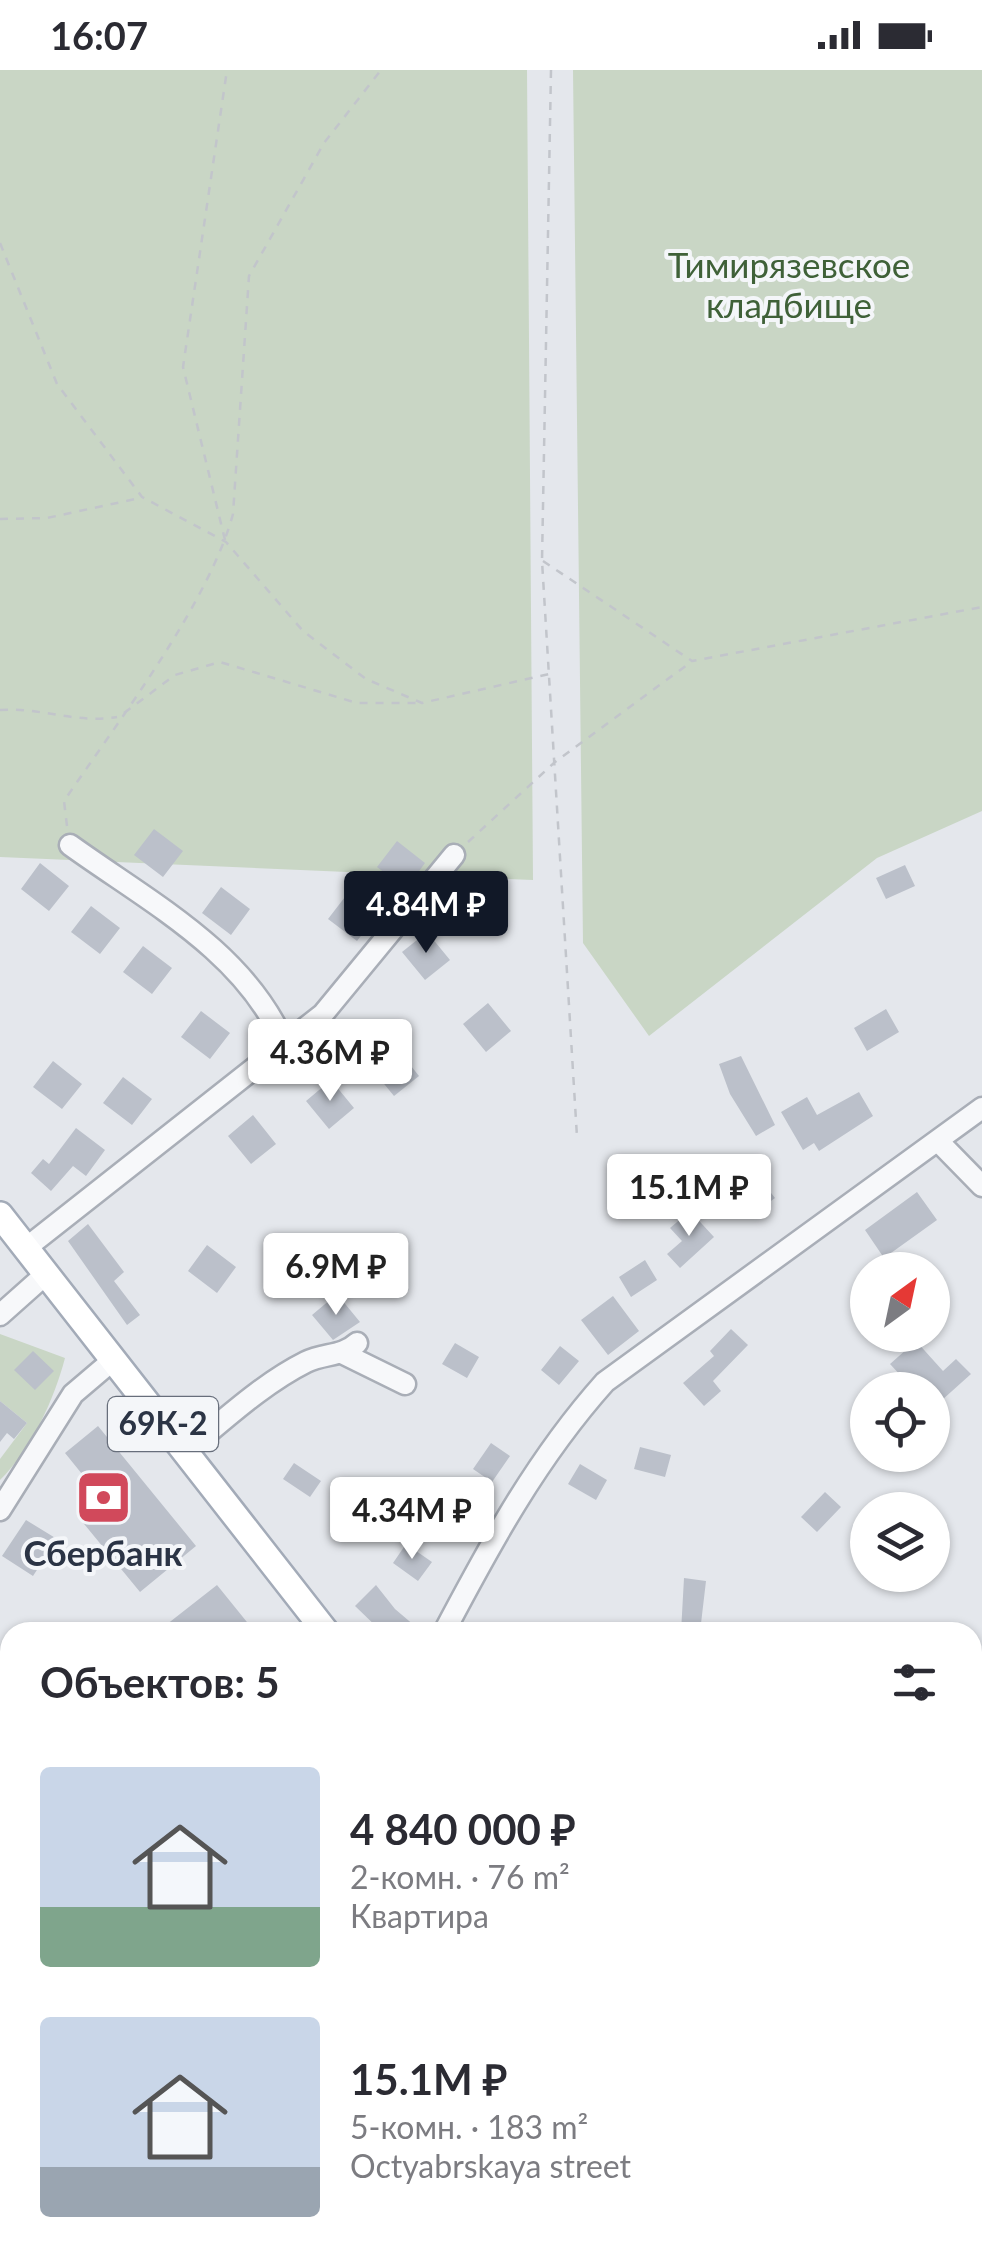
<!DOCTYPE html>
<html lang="ru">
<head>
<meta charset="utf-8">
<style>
	:root { --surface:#fff; --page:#f2f2f3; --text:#2b2b33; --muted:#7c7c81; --accent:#111827 }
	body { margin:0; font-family:Lato,sans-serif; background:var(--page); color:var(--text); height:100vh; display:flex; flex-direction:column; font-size:38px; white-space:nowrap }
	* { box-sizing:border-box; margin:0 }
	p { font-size:32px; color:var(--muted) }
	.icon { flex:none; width:55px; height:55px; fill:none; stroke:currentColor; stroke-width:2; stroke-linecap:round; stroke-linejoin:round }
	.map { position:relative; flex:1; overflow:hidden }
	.drawer { position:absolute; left:0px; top:1552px; width:982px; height:642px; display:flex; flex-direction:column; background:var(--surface); border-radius:30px 30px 0 0; box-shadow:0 2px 8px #0004 }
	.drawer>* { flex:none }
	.needle { width:65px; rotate:33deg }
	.tools { position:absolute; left:850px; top:1182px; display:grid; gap:20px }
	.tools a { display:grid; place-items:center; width:100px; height:100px; border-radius:50%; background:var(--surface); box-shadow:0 2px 8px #0004; font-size:50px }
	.price { position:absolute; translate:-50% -85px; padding:0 22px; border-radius:10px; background:#fff; color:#222; font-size:32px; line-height:65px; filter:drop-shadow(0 2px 5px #0008) }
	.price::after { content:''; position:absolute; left:50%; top:60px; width:30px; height:22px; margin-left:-15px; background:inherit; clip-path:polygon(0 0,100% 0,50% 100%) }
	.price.current { background:var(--accent); color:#fff }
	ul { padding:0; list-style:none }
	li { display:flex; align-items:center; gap:30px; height:250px; padding:0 40px }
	li span { display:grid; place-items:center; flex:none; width:280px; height:200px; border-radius:10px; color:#555 }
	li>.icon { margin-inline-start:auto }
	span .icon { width:120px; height:120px; fill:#fffc; stroke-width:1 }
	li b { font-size:42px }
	h2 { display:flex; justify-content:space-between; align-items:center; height:120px; padding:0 40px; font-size:42px }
	.status { display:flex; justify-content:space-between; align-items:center; height:70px; padding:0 50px; background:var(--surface); direction:ltr }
	.status svg { height:28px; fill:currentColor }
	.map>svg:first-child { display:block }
</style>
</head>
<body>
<div class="status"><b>16:07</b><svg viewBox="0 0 49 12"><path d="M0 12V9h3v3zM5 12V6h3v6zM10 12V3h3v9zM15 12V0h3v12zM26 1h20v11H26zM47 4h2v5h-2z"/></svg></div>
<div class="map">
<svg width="982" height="2193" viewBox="0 0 982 2193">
	<rect width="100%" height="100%" fill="#e4e7ec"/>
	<path fill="#c9d6c5" d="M0,0H527L533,810L0,787Z
		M573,0H982V741L877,788L649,966L583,873Z
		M0,1264L65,1288C54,1330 31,1380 0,1410V1389L27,1353L0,1331Z
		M972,1909L982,1927V2107L973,2112Z"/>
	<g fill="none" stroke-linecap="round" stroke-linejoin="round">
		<path stroke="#9fb4cc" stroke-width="30" d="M972,2135L982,2136
			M849,2192L860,2185"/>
	</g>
	<path fill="#bbc0ca" d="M154,759L183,781L163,807L134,785Z
		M397,771L425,793L406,819L377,797Z
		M40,793L69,816L49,841L21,819Z
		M905,795L915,816L886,829L876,808Z
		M221,817L250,839L231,865L202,843Z
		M348,823L377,845L357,871L328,849Z
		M91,836L120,858L100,884L71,862Z
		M427,862L450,890L425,910L402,882Z
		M143,876L172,898L152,924L123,902Z
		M488,933L511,961L486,982L463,954Z
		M886,939L899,962L867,981L854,958Z
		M201,941L230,963L210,989L181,967Z
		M396,977L419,1006L394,1026L371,998Z
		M741,986L775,1055L756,1066L730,1024L719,994Z
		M53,991L82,1014L62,1039L33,1017Z
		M123,1007L152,1029L132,1055L103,1033Z
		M331,1010L354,1038L329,1059L306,1031Z
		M859,1022L873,1046L819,1081L814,1073L803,1080L781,1042L807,1027L817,1045Z
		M253,1045L276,1074L251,1094L228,1066Z
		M76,1058L105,1080L86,1106L73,1096L51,1121L31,1103L43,1089L49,1094Z
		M756,1104L775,1128L756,1142L737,1118Z
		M917,1122L937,1150L884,1188L865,1160Z
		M690,1141L714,1167L680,1198L667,1184L682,1171L670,1158Z
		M88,1154L124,1202L114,1211L140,1245L127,1255L68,1171Z
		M207,1175L236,1197L217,1223L188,1201Z
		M645,1190L657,1210L631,1227L619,1207Z
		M337,1224L360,1252L333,1270L312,1245Z
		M613,1226L639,1261L608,1285L581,1250Z
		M731,1259L748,1275L713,1311L721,1321L704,1336L683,1313L714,1286L710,1281Z
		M916,1271L943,1301L956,1289L971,1304L932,1339V1320H914L890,1294Z
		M455,1273L479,1287L467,1308L442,1294Z
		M560,1276L579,1291L559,1315L541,1300Z
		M33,1281L54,1301L35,1320L14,1300Z
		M0,1331L27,1353L14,1369L7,1363L0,1372Z
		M98,1356L196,1476L140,1522L80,1449L103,1430L65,1383Z
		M491,1373L510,1386L492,1412L473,1399Z
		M640,1377L671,1385L665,1407L634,1399Z
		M294,1393L321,1411L310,1427L283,1409Z
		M580,1394L607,1410L596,1430L568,1414Z
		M445,1411L469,1430L455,1449L431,1430Z
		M825,1422L841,1437L817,1462L801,1447Z
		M26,1450L57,1469L33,1506L2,1486Z
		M406,1474L432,1492L418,1511L393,1493Z
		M684,1508L706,1511L700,1562H681Z
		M217,1515L255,1562H157Z
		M376,1515L395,1539L422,1562H382L355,1536Z"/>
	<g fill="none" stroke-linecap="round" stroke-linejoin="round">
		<defs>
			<path id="minor" d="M70,775C149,832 244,881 284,973
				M938,1071L982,1116
				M26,1178L323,944L454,785
				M0,1245L46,1204
				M342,1283L405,1314
				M185,1382C223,1351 262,1314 306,1292C324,1283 342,1287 357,1273
				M0,1440L73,1324L113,1290
				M444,1562C491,1473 537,1388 605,1312L982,1038
				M0,1640L10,1648
				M0,1900L10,1906
				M0,2057L10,2054
				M76,2193L81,2185"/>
			<path id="major" d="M0,1145L326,1562
				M801,2185L807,2193"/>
		</defs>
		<use href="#minor" stroke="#a9aeb7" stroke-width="25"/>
		<use href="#major" stroke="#a3abb8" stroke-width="30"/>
		<path stroke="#c2c5cb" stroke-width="2.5" stroke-dasharray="8 8" stroke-linecap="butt" d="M551,0L542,491L577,1067
			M0,173L57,314L142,427L226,472L303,561L366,609L422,633L549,604
			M0,449L47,448L140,428
			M225,470L183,297L227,0
			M543,491L692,591L982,537
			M0,640C40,637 77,654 117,647
			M124,643L175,605L220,592L357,633H420
			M67,756L64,731C117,653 209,533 233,444L249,206L324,73L381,0
			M468,772L555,692L691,592
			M505,2193L511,2185"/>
		<use href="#minor" stroke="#f7f8fa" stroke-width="20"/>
		<use href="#major" stroke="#fff" stroke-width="25"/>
	</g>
	<defs>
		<symbol id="bank-square" viewBox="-11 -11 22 22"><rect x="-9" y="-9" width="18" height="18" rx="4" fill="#d1495b" stroke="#f4f6f9"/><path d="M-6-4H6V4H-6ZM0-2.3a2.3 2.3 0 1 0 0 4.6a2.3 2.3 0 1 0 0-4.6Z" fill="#fff"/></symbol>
	</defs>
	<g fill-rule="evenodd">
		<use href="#bank-square" x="72" y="1396" width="63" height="63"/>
	</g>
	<g text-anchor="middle" stroke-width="8" stroke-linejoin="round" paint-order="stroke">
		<rect fill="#f4f6f9" stroke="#676e7b" stroke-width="2.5" x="108" y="1327" width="110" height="54" rx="8"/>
		<g font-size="32" font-weight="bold" fill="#2b3445">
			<text x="163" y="1365">69К-2</text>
		</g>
		<g font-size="35" fill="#3f6138" stroke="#f4f6f9">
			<text x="789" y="208">Тимирязевское<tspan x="789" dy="40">кладбище</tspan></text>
		</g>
		<g font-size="35" font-weight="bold" fill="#2b3445" stroke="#f4f6f9">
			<text x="103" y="1496">Сбербанк</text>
		</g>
	</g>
</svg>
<div class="tools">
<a><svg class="needle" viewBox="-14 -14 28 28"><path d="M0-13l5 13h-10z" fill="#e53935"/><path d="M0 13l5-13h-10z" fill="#7c7c81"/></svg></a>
<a><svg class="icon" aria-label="locate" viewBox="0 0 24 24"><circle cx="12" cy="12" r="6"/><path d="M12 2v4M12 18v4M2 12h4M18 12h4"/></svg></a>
<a><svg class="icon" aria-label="layers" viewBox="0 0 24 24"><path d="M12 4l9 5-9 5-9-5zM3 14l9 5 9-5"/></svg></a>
</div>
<b class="price current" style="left:426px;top:886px">4.84M ₽</b>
<b class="price" style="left:330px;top:1034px">4.36M ₽</b>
<b class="price" style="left:689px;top:1169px">15.1M ₽</b>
<b class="price" style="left:336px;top:1248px">6.9M ₽</b>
<b class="price" style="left:412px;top:1492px">4.34M ₽</b>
<section class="drawer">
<h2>Объектов: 5<svg class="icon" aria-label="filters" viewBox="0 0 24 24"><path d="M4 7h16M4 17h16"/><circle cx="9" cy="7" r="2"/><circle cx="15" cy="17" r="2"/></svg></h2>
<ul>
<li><span style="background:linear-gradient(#c9d6e8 70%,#7fa58c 0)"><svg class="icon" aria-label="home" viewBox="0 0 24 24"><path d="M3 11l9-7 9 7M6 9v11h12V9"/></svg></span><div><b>4 840 000 ₽</b><p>2-комн. · 76 m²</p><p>Квартира</p></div></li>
<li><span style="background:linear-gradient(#c9d6e8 75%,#9aa5b1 0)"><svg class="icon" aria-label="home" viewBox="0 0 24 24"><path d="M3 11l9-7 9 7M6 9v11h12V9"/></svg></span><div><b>15.1M ₽</b><p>5-комн. · 183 m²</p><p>Octyabrskaya street</p></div></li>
</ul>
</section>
</div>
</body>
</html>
